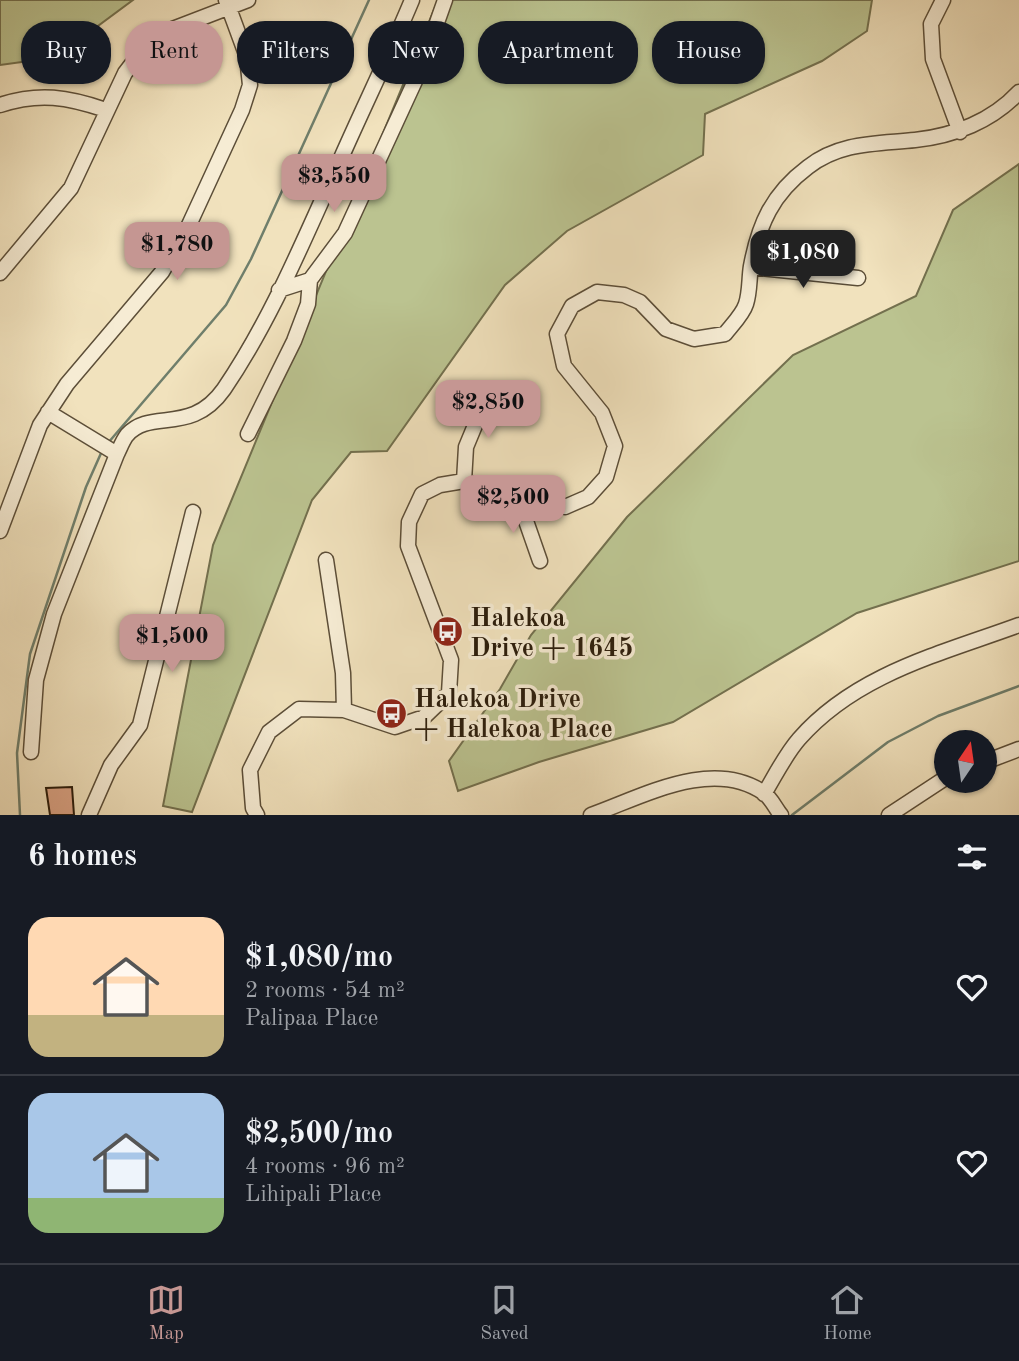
<!DOCTYPE html>
<html lang="en">
<head>
<meta charset="utf-8">
<style>
	:root { --surface:#171b24; --page:#242831; --text:#f1f3f6; --muted:#9ea1a6; --line:#363941; --accent:#c59692 }
	body { margin:0; font-family:"Old Standard TT",serif; background:var(--page); color:var(--text); height:100vh; display:flex; flex-direction:column; font-size:26px; white-space:nowrap }
	* { box-sizing:border-box; margin:0 }
	p { font-size:23px; color:var(--muted) }
	.icon { flex:none; width:38px; height:38px; fill:none; stroke:currentColor; stroke-width:2; stroke-linecap:round; stroke-linejoin:round }
	.map { position:relative; height:815px; overflow:hidden }
	.sheet { display:flex; flex-direction:column; background:var(--surface); flex:1 }
	.sheet>* { flex:none }
	.hud { position:absolute; left:21px; top:21px; width:978px; height:63px; display:flex; gap:14px }
	.needle { width:46px; rotate:13deg }
	.fabs { position:absolute; left:934px; top:730px; display:grid; gap:14px }
	.fabs a { display:grid; place-items:center; width:63px; height:63px; border-radius:50%; background:var(--surface); box-shadow:0 2px 5px #0004; font-size:35px }
	.price { position:absolute; translate:-50% -60px; padding:0 16px; border-radius:14px; background:var(--accent); color:#111; font-size:23px; line-height:46px; filter:drop-shadow(0 2px 4px #0008) }
	.price::after { content:''; position:absolute; left:50%; top:42px; width:21px; height:16px; margin-left:-10px; background:inherit; clip-path:polygon(0 0,100% 0,50% 100%) }
	.price.active { background:#222; color:#fff }
	ul { padding:0; list-style:none }
	li { display:flex; align-items:center; gap:21px; height:175px; padding:0 28px }
	li+li { border-top:2px solid var(--line) }
	li span { display:grid; place-items:center; flex:none; width:196px; height:140px; border-radius:21px; color:#555 }
	li>.icon { margin-inline-start:auto }
	span .icon { width:84px; height:84px; fill:#fffc; stroke-width:1 }
	li b { font-size:30px }
	h2 { display:flex; justify-content:space-between; align-items:center; height:84px; padding:0 28px; font-size:30px }
	.pill { padding:0 24px; border-radius:28px; background:var(--surface); box-shadow:0 2px 5px #0004; font-size:24px; line-height:63px }
	.pill.active { background:var(--accent); color:#111 }
	.tabs { display:flex; justify-content:space-around; align-items:center; height:98px; border-top:2px solid var(--line); background:var(--surface); font-size:19px; color:var(--muted) }
	.tabs a { display:grid; justify-items:center; gap:4px }
	.tabs .active { color:var(--accent) }
	.map>svg:first-child { display:block }
</style>
</head>
<body>
<div class="map">
<svg width="1019" height="815" viewBox="0 0 1019 815">
	<rect width="100%" height="100%" fill="#f1e2bd"/>
	<filter id="stains"><feTurbulence type="fractalNoise" baseFrequency=".00286" numOctaves="4"/><feColorMatrix values="0 0 0 0 .2 0 0 0 0 .09 0 0 0 0 .02 0 0 0 .5 -.17"/></filter>
	<radialGradient id="worn" r=".72"><stop offset=".6" stop-color="#630" stop-opacity="0"/><stop offset="1" stop-color="#630" stop-opacity=".3"/></radialGradient>
	<path fill="#bbc390" stroke="#73704e" stroke-width="2" d="M0,0H133L98,26L81,60L51,58L0,65Z
		M438,0H872L867,31L822,61L705,114L703,155L567,231L505,285L387,451L351,452L312,500L192,812L163,806L213,545Z
		M1019,164V561L857,613L673,722L539,762L458,791L449,761L500,689L531,635L627,517L793,355L916,296L953,210Z"/>
	<g fill="none" stroke-linecap="round" stroke-linejoin="round">
		<path stroke="#6f7e6b" stroke-width="2.5" d="M108,443L226,305L251,259L369,0
			M20,815L17,753L30,654L86,487L102,451
			M792,815L888,742L938,716L1019,686"/>
	</g>
	<path fill="#dca587" stroke="#2b1d0c" stroke-width="2" d="M72,787L74,815H50L46,788Z"/>
	<g fill="none" stroke-linecap="round" stroke-linejoin="round">
		<defs>
			<path id="minor" d="M943,0L931,24L933,59L960,132
				M247,57L307,41
				M0,105C39,92 68,97 106,110
				M751,267L858,278
				M0,273L71,188L125,73L141,52L170,30L248,0
				M279,290L310,280
				M248,434L294,341L308,304L310,280L345,233L421,68L445,0
				M117,454C120,448 123,440 127,435C151,408 191,436 224,389C273,317 306,234 342,156C365,104 390,53 412,0
				M464,481L466,447L488,394
				M518,498L540,561
				M0,531L40,425L67,384L162,272L189,225L242,110L250,85L247,57L226,0
				M326,560L343,673L344,710
				M31,752L36,680L54,614L117,454L48,412
				M985,762L1019,749
				M764,794C775,776 785,755 799,739C856,674 940,654 1019,625
				M89,815L111,765L140,725L193,512
				M257,815L253,808L250,770L269,732L299,709L344,710L395,727L424,717L449,693L451,660L408,546L409,522L422,494L440,485L464,481L518,498L565,507L588,497L606,477L615,446L602,413L564,366L557,334L572,306L597,292L624,295L640,302L666,329L694,339L725,334C732,325 743,314 746,304C750,292 749,278 751,266C759,224 772,194 808,167C840,142 876,144 915,140C954,136 992,121 1019,92
				M591,815C642,797 712,757 764,793C771,798 776,809 781,815
				M889,815L947,777"/>
		</defs>
		<use href="#minor" stroke="#5c4e38" stroke-width="17"/>
		<use href="#minor" stroke="#f6ecd4" stroke-width="14"/>
	</g>
	<defs>
		<symbol id="bus-disc" viewBox="-11 -11 22 22"><circle r="9.5" fill="#8f2418" stroke="#f6ecd4"/><path d="M-5-6H5V4H4V6H2V4H-2V6H-4V4H-5ZM-3.5-4V0h7V-4ZM-3.5 1.2v1.5H-2V1.2ZM2 1.2v1.5H3.5V1.2Z" fill="#fff"/></symbol>
	</defs>
	<g fill-rule="evenodd">
		<use href="#bus-disc" x="430" y="614" width="35" height="35"/>
		<use href="#bus-disc" x="374" y="696" width="35" height="35"/>
	</g>
	<g text-anchor="middle" stroke-width="7" stroke-linejoin="round" paint-order="stroke">
		<g font-size="26" font-weight="bold" fill="#2b1d0c" stroke="#f6ecd4" text-anchor="start">
			<text x="470" y="626">Halekoa<tspan x="470" dy="30">Drive + 1645</tspan></text>
			<text x="414" y="707">Halekoa Drive<tspan x="414" dy="30">+ Halekoa Place</tspan></text>
		</g>
	</g>
	<rect width="100%" height="100%" filter="url(#stains)"/>
	<rect width="100%" height="100%" fill="url(#worn)"/>
</svg>
<div class="fabs">
<a><svg class="needle" viewBox="-14 -14 28 28"><path d="M0-13l5 13h-10z" fill="#e53935"/><path d="M0 13l5-13h-10z" fill="#9ea1a6"/></svg></a>
</div>
<b class="price" style="left:334px;top:214px">$3,550</b>
<b class="price" style="left:177px;top:282px">$1,780</b>
<b class="price active" style="left:803px;top:290px">$1,080</b>
<b class="price" style="left:488px;top:440px">$2,850</b>
<b class="price" style="left:513px;top:535px">$2,500</b>
<b class="price" style="left:172px;top:674px">$1,500</b>
<div class="hud">
<a class="pill">Buy</a>
<a class="pill active">Rent</a>
<a class="pill">Filters</a>
<a class="pill">New</a>
<a class="pill">Apartment</a>
<a class="pill">House</a>
</div>
</div>
<section class="sheet">
<h2>6 homes<svg class="icon" aria-label="filters" viewBox="0 0 24 24"><path d="M4 7h16M4 17h16"/><circle cx="9" cy="7" r="2"/><circle cx="15" cy="17" r="2"/></svg></h2>
<ul>
<li><span style="background:linear-gradient(#ffd9b3 70%,#c2b280 0)"><svg class="icon" aria-label="home" viewBox="0 0 24 24"><path d="M3 11l9-7 9 7M6 9v11h12V9"/></svg></span><div><b>$1,080/mo</b><p>2 rooms · 54 m²</p><p>Palipaa Place</p></div><svg class="icon" aria-label="heart" viewBox="0 0 24 24"><path d="M12 20l-8-8c-3-5 5-10 8-4 3-6 11-1 8 4z"/></svg></li>
<li><span style="background:linear-gradient(#a9c7e8 75%,#8fb573 0)"><svg class="icon" aria-label="home" viewBox="0 0 24 24"><path d="M3 11l9-7 9 7M6 9v11h12V9"/></svg></span><div><b>$2,500/mo</b><p>4 rooms · 96 m²</p><p>Lihipali Place</p></div><svg class="icon" aria-label="heart" viewBox="0 0 24 24"><path d="M12 20l-8-8c-3-5 5-10 8-4 3-6 11-1 8 4z"/></svg></li>
</ul>
</section>
<nav class="tabs">
<a class="active"><svg class="icon" aria-label="map" viewBox="0 0 24 24"><path d="M3 6l6-2 6 2 6-2v14l-6 2-6-2-6 2zM9 4v14M15 6v14"/></svg>Map</a>
<a><svg class="icon" aria-label="saved" viewBox="0 0 24 24"><path d="M7 4h10v16l-5-4-5 4z"/></svg>Saved</a>
<a><svg class="icon" aria-label="home" viewBox="0 0 24 24"><path d="M3 11l9-7 9 7M6 9v11h12V9"/></svg>Home</a>
</nav>
</body>
</html>
